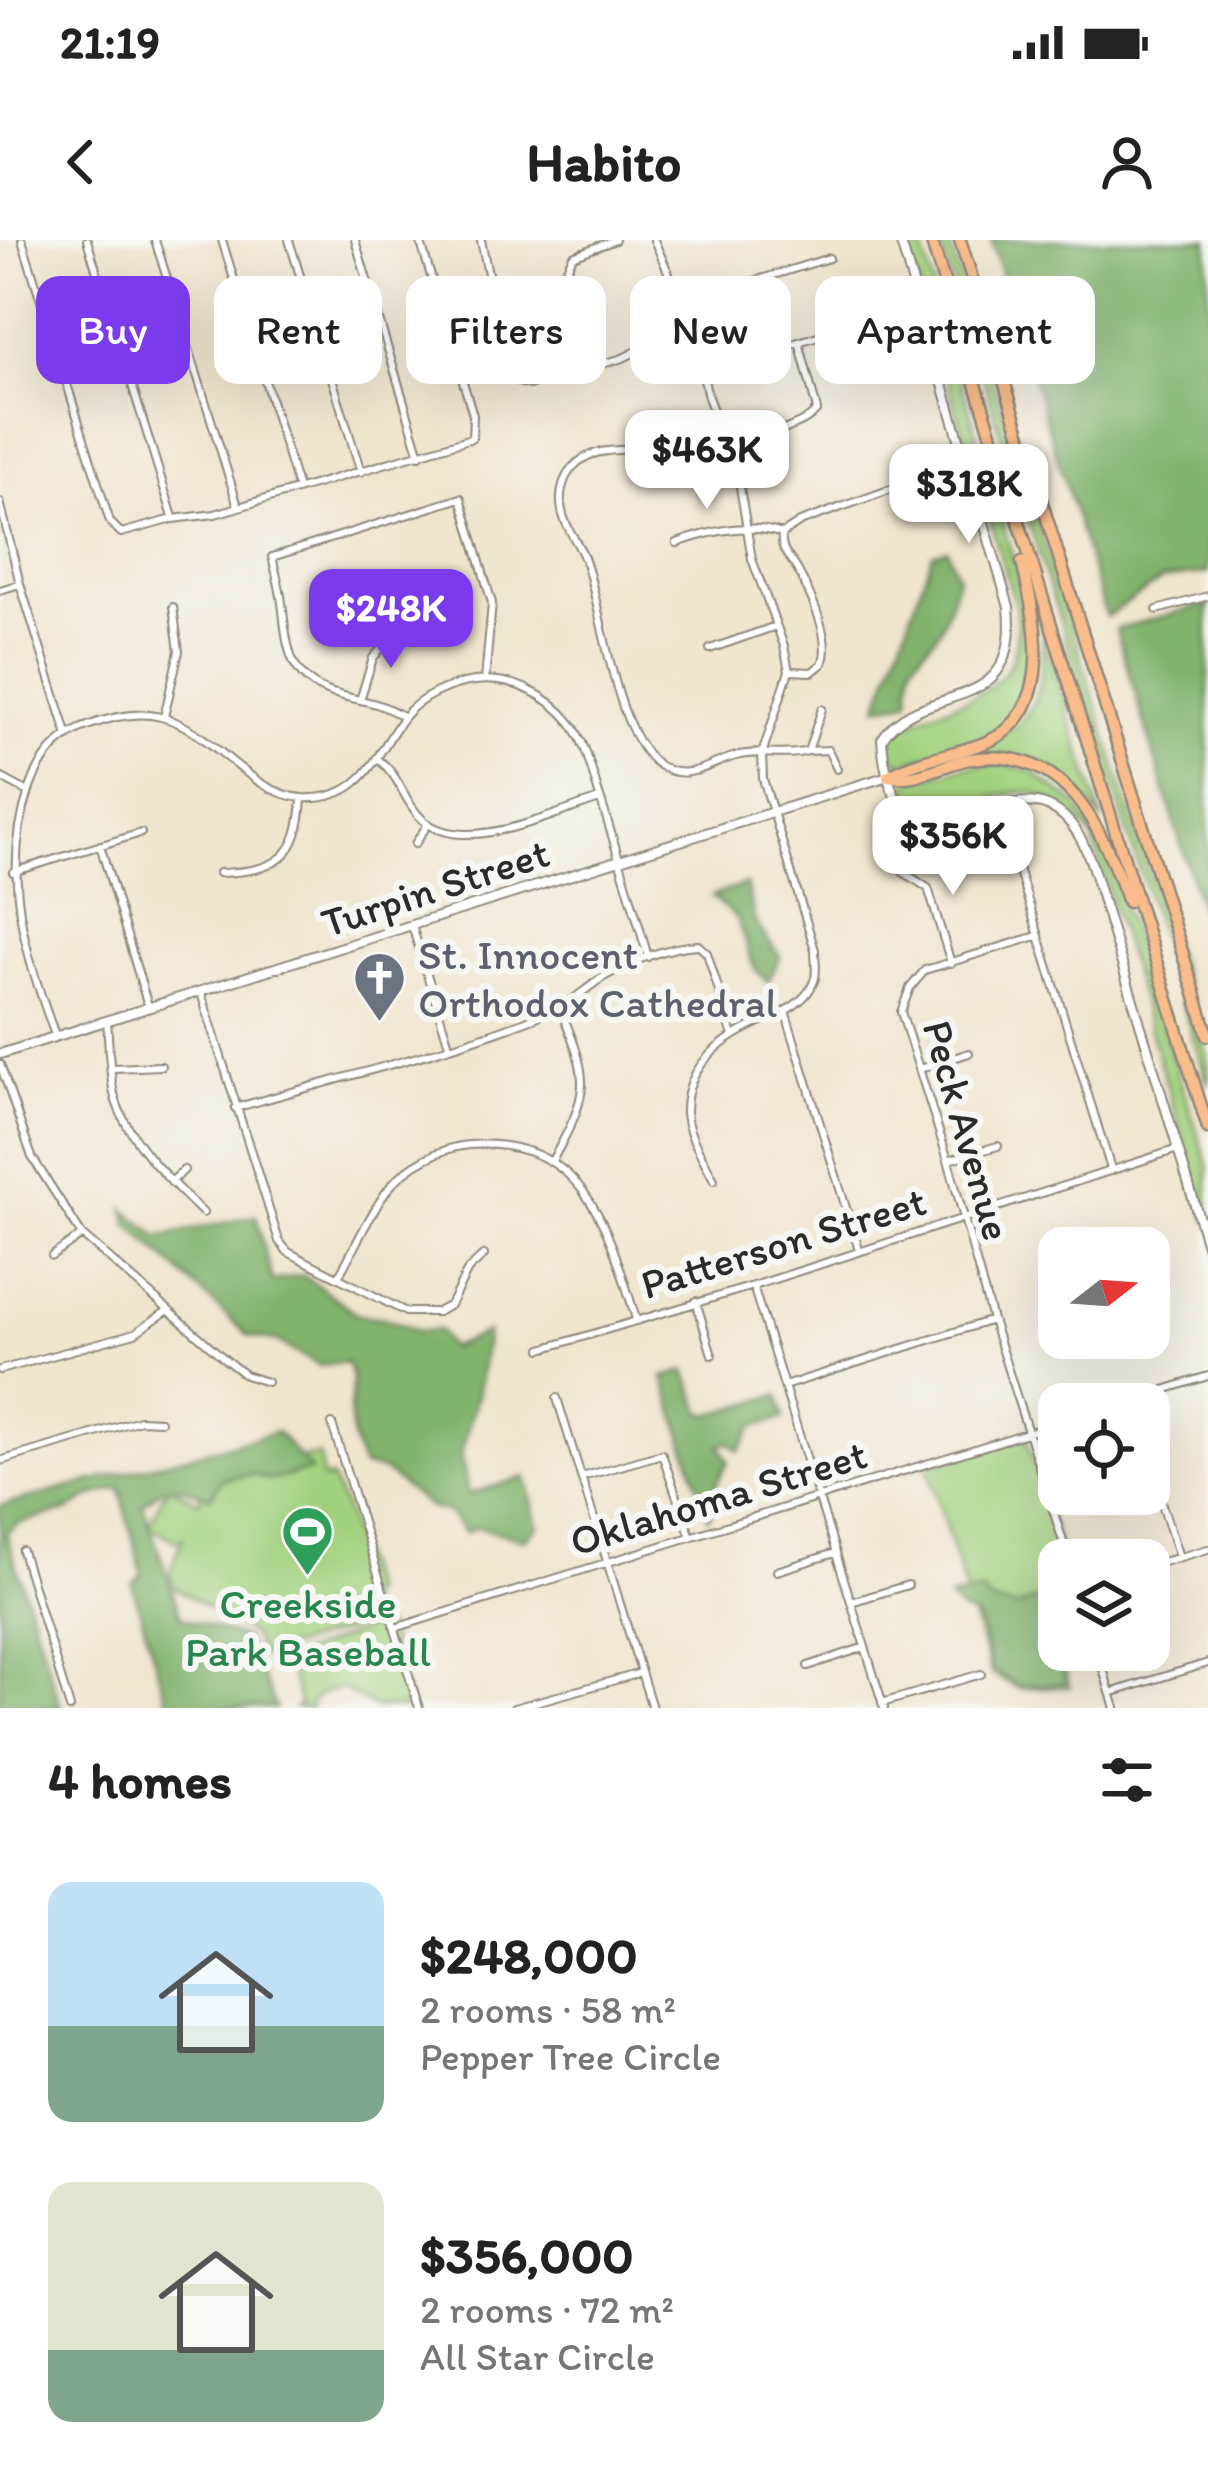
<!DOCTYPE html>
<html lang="en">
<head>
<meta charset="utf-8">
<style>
	:root { --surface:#fff; --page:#f6f6f6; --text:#222; --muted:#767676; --accent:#7c3aed }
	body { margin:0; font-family:Itim,sans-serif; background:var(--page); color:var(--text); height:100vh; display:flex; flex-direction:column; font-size:45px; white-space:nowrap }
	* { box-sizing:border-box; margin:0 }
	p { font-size:39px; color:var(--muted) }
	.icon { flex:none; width:66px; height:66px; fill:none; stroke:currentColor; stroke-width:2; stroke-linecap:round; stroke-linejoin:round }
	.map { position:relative; height:1468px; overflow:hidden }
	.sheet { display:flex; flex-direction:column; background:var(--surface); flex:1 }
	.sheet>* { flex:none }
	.top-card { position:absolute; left:36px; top:36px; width:1137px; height:108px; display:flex; gap:24px }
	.needle { width:78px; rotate:73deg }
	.controls { position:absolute; left:1038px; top:987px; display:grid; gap:24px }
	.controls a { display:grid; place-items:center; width:132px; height:132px; border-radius:24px; background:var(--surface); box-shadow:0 12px 48px #0002; font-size:60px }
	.price { position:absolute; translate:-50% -102px; padding:0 27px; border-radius:24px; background:#fff; color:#222; font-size:39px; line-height:78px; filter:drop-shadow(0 3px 6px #0008) }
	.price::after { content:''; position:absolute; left:50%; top:72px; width:36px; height:27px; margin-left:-18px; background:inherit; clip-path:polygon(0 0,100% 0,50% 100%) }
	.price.active { background:var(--accent); color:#fff }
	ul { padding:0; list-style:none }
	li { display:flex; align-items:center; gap:36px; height:300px; padding:0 48px }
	li span { display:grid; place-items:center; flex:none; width:336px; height:240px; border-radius:24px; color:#555 }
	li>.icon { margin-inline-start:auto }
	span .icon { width:144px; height:144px; fill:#fffc; stroke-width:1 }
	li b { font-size:51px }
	h2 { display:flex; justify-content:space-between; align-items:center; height:144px; padding:0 48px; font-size:51px }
	.chip { padding:0 42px; border-radius:24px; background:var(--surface); box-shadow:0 12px 48px #0002; font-size:42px; line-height:108px }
	.chip.active { background:var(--accent); color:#fff }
	.status { display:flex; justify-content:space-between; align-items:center; height:84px; padding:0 60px; background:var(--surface); direction:ltr }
	.status svg { height:33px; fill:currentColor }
	header { display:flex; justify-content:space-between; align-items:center; height:156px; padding:0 48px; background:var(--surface); font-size:54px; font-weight:700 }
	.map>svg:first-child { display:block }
</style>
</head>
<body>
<div class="status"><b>21:19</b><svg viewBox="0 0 49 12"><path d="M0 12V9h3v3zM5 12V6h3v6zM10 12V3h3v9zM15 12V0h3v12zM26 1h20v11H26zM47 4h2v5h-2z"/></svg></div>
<header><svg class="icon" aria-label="back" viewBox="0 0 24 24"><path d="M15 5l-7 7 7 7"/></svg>Habito<svg class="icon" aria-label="person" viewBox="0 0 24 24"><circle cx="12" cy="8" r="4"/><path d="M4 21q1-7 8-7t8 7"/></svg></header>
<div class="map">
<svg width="1208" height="1468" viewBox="0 0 1208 1468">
	<rect width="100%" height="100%" fill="#f6f6f2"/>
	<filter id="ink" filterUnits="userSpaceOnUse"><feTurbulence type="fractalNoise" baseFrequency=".00833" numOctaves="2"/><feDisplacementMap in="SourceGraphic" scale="24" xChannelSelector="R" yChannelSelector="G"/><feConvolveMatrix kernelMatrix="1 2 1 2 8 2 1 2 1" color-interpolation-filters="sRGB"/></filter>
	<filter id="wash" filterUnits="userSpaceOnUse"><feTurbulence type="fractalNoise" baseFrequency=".004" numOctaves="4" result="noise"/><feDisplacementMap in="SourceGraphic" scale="48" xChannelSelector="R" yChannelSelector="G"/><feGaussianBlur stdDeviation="2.7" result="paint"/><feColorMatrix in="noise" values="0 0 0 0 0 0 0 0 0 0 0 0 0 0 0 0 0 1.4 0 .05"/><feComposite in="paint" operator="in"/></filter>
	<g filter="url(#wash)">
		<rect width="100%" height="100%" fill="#f0e5cd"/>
		<path fill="#a2d17e" stroke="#667e54" stroke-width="3" d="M904,0H920L1022,350C1033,397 1041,467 990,494C964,508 930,514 901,523L891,515L889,502L895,491C953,452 1028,468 1016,366Z
			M939,0H948L1208,817V845Z
			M1042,390L1103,582C1064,525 1029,508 960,516C1031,488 1044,466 1042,390Z
			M1003,524L1031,531L1075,563L1106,614L1208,925V982L1092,597C1024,516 1007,568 929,574L909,564L906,545L911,540L969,526Z
			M1026,1197L1064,1320H1059V1410L1070,1447L1018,1448L991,1434L927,1226Z
			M319,1215L323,1240L331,1238L344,1266L370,1353L365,1356L369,1370L367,1384L260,1416L253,1396L173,1346L170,1332L183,1297L179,1302L148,1286L168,1246L199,1262L202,1254L211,1257L222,1239L253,1234L269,1240L293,1235L292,1220Z
			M386,1386L410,1468H376L341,1448L321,1454L311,1462V1468H296L300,1465L286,1419L372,1387Z"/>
		<path fill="#81b36d" stroke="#566f4c" stroke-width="3" d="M991,0H1208V333L1163,339L1106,377Z
			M947,309L958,338L940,390L912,423L909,461L878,466L933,313Z
			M1208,364V694L1116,389Z
			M746,644L755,682L780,717L768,742L754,728L737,679L712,656Z
			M125,969L158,997L256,976L272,1041L303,1035L359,1075L384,1078L419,1091L439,1090L450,1108L487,1092L477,1156L461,1213L468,1254L526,1237L538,1286L525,1299L475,1287L465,1293L448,1272L430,1268L383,1230L363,1227C355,1210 349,1189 350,1169C351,1150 356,1140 346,1122L320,1126L276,1101L249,1096L129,985Z
			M686,1131L702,1172L709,1175L779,1155L784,1178L753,1187L739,1211L728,1202L720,1205L728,1221L716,1244V1263L708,1278L664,1137Z
			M277,1192L311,1230L269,1240L253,1234L222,1239L210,1257C176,1246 171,1238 143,1265L181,1377L244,1398L276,1468H169L132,1344L142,1334L120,1248L91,1256L69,1270L19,1283L6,1293L61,1468H0V1266Z
			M981,1352L993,1363L1017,1368C1033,1360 1042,1353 1059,1361V1410H1089L1090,1415L1077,1413L1061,1419L1066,1443L1018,1446L992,1429L978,1379L960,1370L949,1358Z"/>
	</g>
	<g filter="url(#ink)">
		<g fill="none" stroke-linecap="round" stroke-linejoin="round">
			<defs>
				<path id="minor" d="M22,0L110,282L121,293L173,279L215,274L472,198L473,175L420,0
					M87,0L173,277
					M155,0L238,266
					M222,0L298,249
					M289,0L361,232
					M355,0L420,215
					M481,0L507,125L518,142L529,145L623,118L691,84L748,43L829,18
					M654,0L691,84L708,157L739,241L752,319L784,406L789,431L762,514L763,539L815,710C815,718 817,730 815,738C809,760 786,772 767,779C727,796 686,822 686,871C686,893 705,921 714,940
					M594,128L564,34L573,16L615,0
					M703,132L920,64
					M716,180C697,190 678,201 658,207C628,214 595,202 572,228C562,240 559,256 562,271C565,288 579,303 585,320C603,369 615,507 666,529C692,540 712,522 736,516C760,509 784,518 808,511L822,469
					M736,228C757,218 758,209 774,196C788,185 804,186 817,170L799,102
					M0,262L20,344L67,493
					M782,294C780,312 789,315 797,329C810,353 833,399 822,424L812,432L789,431
					M677,303C710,291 748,282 782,294L800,282L897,247
					M0,350L20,344
					M1157,370L1208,356
					M710,409L776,386
					M361,457L373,418L397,391
					M164,477L179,411L173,367
					M404,477C371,457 354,462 324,450C285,433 287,399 282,363C280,347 276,332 272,317L461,258L492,363L485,440
					M808,511L828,510L837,529
					M379,520C401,537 403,561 422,579C463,617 553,573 600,559
					M0,537L28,552
					M415,604L428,584
					M100,605L148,766
					M1013,612L1111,929
					M13,632L141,593
					M903,632L928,648L951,723
					M219,633C278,631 299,618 302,558
					M412,686L449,805
					M1037,696L925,730L910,748L901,772L948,920L992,1080L1069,1320
					M201,753L279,1001L288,1012L406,1072H437L450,1065L468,1030L484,1015
					M786,774L859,1010
					M107,781C109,805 109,835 115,858C129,903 170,941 203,973
					M55,795C25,713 0,634 30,548C41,517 59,495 90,485C112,477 138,471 161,477C213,489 248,554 303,558C363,561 375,516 403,478C419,457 450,444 475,441C511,436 549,455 571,483C587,505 592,534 601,560C617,612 633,664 648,717
					M0,824L32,917L82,995L226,1120L245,1135L267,1142
					M113,828L161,826
					M920,829L969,813
					M235,868C341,837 453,812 556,769C573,762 586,748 602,738C630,722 666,707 698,705L707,713L733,796
					M553,919C591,850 590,841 560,768
					M948,920L998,906
					M171,942L184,930
					M52,1016L82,995
					M338,1037C355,1008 369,974 389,948C406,926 442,907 469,905C585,897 608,987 636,1079
					M753,1046L884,1468
					M696,1061L712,1115
					M542,1109L753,1046L1178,909
					M0,1130L135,1093L167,1071
					M784,1146L992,1080
					M557,1158L652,1468
					M1120,1164L1208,1136
					M332,1184L419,1468
					M0,1221L140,1180L160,1181
					M1149,1224L1179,1317
					M582,1237L662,1214L691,1297
					M22,1311L70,1468
					M1149,1326L1208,1309
					M777,1331L835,1313
					M851,1362L908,1345
					M395,1388L1059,1183
					M1097,1410L1115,1468
					M808,1426L865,1407
					M1110,1453L1208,1423
					M882,1463L981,1434
					M514,1468L641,1433"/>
				<path id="tertiary" d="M900,0L1009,367C1021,482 922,438 882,499C884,530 891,567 919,583C989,582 1055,516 1092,625L1208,1008
					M0,814L888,536"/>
				<path id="motorway" d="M931,0L1208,888
					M960,0L1208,795
					M888,536C916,542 943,524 970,519C1067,504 1102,589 1128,662
					M888,536C917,518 955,515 987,502C1057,471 1036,380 1022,322"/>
			</defs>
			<use href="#minor" stroke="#8e887c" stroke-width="10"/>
			<use href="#tertiary" stroke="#8e887c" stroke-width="12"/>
			<use href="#motorway" stroke="#8e887c" stroke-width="15"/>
			<use href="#minor" stroke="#fff" stroke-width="6"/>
			<use href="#tertiary" stroke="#fff" stroke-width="8"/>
			<use href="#motorway" stroke="#fabc8b" stroke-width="10"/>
		</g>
	</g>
	<defs>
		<symbol id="church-pin" viewBox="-11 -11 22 30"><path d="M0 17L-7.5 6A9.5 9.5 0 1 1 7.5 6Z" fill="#6b7280" stroke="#f6f6f2"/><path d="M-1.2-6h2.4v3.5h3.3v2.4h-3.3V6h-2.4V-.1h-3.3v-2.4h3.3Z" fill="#fff"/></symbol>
		<symbol id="stadium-pin" viewBox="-11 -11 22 30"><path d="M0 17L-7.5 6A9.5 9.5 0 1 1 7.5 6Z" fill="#2e9e5b" stroke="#f6f6f2"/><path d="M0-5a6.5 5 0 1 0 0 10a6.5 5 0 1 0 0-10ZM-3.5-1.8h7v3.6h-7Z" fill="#fff"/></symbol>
	</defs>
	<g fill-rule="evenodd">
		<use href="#church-pin" x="350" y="708" width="59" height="81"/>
		<use href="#stadium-pin" x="278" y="1262" width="59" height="81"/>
	</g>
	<g text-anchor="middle" stroke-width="12" stroke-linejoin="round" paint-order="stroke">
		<g font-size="42" fill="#2b2b2b" stroke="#f6f6f2">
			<text transform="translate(435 647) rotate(-18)" y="15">Turpin Street</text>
			<text transform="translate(968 890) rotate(74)" y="15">Peck Avenue</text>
			<text transform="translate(783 1002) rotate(-17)" y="15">Patterson Street</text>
			<text transform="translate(718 1257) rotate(-17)" y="15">Oklahoma Street</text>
		</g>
		<g font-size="42" fill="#5b616d" stroke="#f6f6f2" text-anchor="start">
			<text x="418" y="729">St. Innocent<tspan x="418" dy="48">Orthodox Cathedral</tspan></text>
		</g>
		<g font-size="42" fill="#27864d" stroke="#f6f6f2">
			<text x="308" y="1378">Creekside<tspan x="308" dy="48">Park Baseball</tspan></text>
		</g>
	</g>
</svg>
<div class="controls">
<a><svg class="needle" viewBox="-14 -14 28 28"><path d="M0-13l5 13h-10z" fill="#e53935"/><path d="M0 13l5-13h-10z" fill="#767676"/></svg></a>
<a><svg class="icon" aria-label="locate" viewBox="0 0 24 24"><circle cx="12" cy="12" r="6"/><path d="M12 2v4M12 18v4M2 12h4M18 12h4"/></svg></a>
<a><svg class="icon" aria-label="layers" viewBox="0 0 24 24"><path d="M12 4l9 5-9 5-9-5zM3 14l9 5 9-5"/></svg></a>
</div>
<b class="price" style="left:707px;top:272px">$463K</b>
<b class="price" style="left:969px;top:306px">$318K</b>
<b class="price active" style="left:391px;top:431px">$248K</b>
<b class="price" style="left:953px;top:658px">$356K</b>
<div class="top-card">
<a class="chip active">Buy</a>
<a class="chip">Rent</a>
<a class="chip">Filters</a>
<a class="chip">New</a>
<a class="chip">Apartment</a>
</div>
</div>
<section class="sheet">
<h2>4 homes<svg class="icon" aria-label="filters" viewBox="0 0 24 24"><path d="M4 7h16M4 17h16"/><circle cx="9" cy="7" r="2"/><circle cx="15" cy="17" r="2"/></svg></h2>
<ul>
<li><span style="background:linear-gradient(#bfe0f5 60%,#7fa58c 0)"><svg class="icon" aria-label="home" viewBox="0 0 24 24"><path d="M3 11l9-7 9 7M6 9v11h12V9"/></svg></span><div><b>$248,000</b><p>2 rooms · 58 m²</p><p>Pepper Tree Circle</p></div></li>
<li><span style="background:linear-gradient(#dfe7d0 70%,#7fa58c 0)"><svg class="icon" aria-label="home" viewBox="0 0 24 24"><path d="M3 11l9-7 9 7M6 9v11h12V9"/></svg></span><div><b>$356,000</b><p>2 rooms · 72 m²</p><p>All Star Circle</p></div></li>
</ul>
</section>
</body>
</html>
